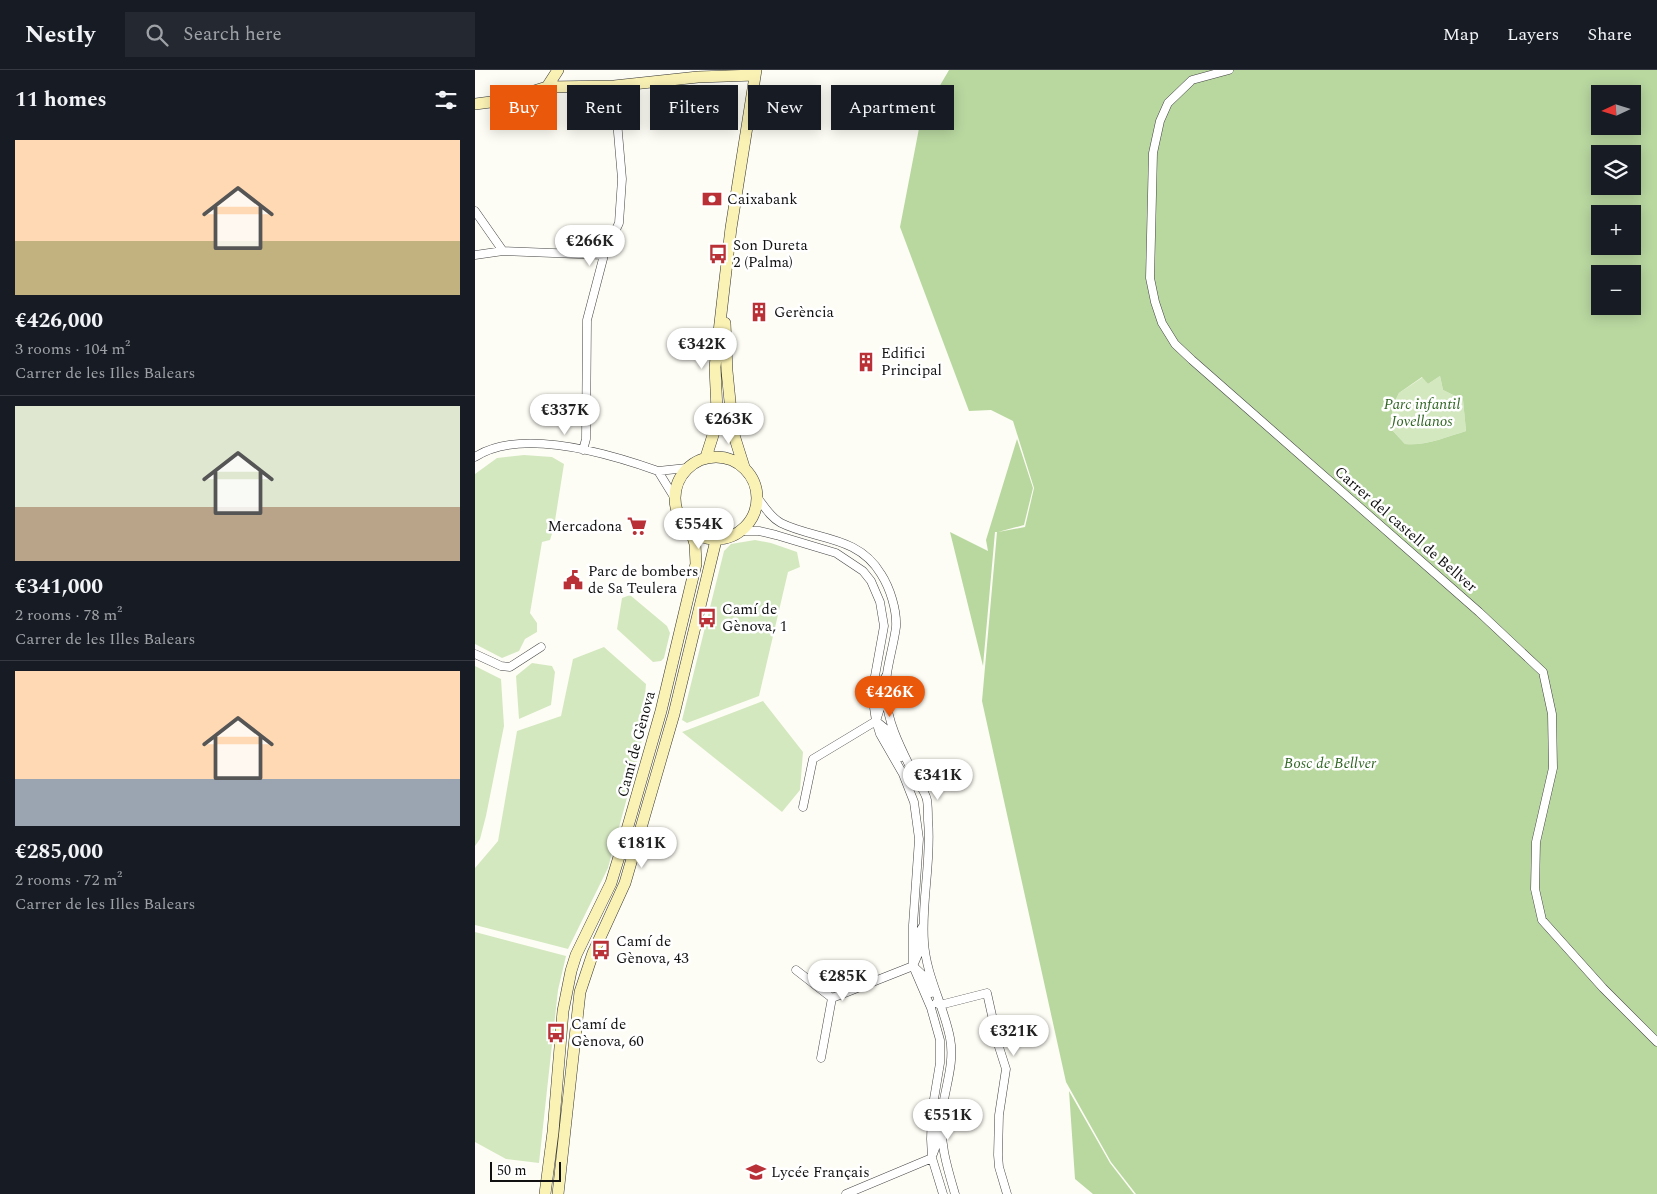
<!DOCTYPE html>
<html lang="en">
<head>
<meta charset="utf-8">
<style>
	:root { --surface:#171b24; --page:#242831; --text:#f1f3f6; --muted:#9ea1a6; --line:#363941; --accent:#ea580c }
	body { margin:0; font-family:Spectral,serif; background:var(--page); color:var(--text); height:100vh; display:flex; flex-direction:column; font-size:19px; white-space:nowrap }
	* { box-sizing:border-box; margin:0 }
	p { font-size:16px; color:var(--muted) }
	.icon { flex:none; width:28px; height:28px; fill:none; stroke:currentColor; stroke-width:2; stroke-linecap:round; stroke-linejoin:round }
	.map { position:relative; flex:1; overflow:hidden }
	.details { display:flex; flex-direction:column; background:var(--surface); width:475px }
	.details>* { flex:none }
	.top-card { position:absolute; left:15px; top:15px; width:475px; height:45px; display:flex; gap:10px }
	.needle { width:32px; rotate:266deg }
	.controls { position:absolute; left:1116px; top:15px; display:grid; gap:10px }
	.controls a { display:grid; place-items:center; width:50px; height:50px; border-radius:0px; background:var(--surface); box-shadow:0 2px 12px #0003; font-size:25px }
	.scale { position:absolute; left:15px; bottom:12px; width:71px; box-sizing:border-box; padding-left:5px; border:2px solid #111; border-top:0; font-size:14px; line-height:18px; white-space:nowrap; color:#111; -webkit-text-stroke:4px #fff; paint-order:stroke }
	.price { position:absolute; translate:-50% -42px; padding:0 11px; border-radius:18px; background:#fff; color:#222; font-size:16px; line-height:32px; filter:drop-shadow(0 1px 2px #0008) }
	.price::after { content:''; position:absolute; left:50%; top:30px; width:15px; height:11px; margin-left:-8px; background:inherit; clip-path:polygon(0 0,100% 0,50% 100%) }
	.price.selected { background:var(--accent); color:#fff }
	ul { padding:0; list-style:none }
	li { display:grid; align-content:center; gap:10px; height:265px; padding:0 15px }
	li+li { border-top:1px solid var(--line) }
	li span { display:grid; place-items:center; height:155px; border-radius:0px; color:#555 }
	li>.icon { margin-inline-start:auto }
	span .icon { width:90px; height:90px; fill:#fffc; stroke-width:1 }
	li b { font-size:21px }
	h2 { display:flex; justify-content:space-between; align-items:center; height:60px; padding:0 15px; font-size:21px }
	.pill { padding:0 18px; border-radius:0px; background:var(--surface); box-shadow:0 2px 12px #0003; font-size:18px; line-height:45px }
	.pill.selected { background:var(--accent); color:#fff }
	header { display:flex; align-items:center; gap:30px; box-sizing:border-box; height:70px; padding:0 25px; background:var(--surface); border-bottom:1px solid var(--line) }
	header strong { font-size:24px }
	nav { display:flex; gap:28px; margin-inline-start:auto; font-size:18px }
	.search { width:350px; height:45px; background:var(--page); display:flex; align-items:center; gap:12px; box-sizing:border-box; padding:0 18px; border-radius:0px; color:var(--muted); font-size:19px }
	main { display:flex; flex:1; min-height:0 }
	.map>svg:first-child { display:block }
</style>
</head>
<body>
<header>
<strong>Nestly</strong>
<div class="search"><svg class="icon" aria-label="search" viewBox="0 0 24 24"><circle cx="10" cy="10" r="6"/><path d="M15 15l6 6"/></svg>Search here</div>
<nav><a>Map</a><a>Layers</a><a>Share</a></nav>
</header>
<main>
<section class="details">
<h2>11 homes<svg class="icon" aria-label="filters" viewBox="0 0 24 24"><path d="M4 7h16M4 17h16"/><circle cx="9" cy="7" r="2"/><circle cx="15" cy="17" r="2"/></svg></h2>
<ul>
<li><span style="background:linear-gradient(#ffd9b3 65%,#c2b280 0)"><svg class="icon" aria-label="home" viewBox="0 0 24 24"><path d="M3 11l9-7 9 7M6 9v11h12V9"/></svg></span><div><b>€426,000</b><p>3 rooms · 104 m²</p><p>Carrer de les Illes Balears</p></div></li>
<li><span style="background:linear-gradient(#dfe7d0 65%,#b9a48a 0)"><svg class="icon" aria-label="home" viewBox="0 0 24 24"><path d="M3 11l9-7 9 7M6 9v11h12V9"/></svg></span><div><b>€341,000</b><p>2 rooms · 78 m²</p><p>Carrer de les Illes Balears</p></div></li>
<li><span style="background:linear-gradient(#ffd9b3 70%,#9aa5b1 0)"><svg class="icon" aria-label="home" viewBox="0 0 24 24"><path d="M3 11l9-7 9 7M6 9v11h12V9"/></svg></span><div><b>€285,000</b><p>2 rooms · 72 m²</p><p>Carrer de les Illes Balears</p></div></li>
</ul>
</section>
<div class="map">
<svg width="1182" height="1124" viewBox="0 0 1182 1124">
	<rect width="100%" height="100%" fill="#fefdf5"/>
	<path fill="#d4e8c0" d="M965,306L968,320L988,330L991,361C971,367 951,376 930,374L917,360V337L924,323L948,307L953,314Z
		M49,385L77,387L89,394L79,457L75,470L67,472L55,543L62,553V562L50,569L44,581L27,588L0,574V404L22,388Z
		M280,470L296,473L322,482L325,497L313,502L284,626L212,653L207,650L249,481L256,474Z
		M155,525L192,556L195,563L189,588L186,591L178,592L142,559L147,528Z
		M129,577L171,614L166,676L133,798L93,879L0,855V798L23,771L42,661L86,646L98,589Z
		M57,593L77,596L80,602L76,635L44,649L41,606Z
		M0,596L26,609L29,656L11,746L5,769L0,776Z
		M288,631L328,682L325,720L307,742L207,662Z
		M0,862L91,886L83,920L64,1093L31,1089L0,1072Z"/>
	<path fill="#b9d8a0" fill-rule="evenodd" d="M474,0H1182V1124H661L636,1092L591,1012L507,631L522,462H520L508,596L475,462L513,481L511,470L542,369L558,418L549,455L523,462L550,457L559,418L538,351L516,340L494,341L425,157L446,48ZM1125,24H1158V56H1125ZM1125,84H1158V116H1125ZM1125,144H1158V176H1125ZM1125,204H1158V236H1125ZM965,306L968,320L988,330L991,361C971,367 951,376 930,374L917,360V337L924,323L947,307L953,314Z
		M594,1021L635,1093L659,1124H618L600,1109Z"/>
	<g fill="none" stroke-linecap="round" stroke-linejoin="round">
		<defs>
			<path id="street" d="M754,0L717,10L693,33L685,51L678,83L675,208L680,232L687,253L700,274L717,290L1004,542L1068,602L1077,644L1078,698L1061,772L1060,819L1067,850L1128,918L1182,972
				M0,141L28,181
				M0,185L28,181L129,185
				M108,380L111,369L112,250L129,185L144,153L147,109L139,16
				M0,387C46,357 135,384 183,401
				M199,427L183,401L212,398
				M282,427C289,436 295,447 306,453C340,470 383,465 406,504C415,518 422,540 421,557C418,580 409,603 411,627C413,655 427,680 439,705C443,713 450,721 452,730C453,736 453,743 453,750C457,790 446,831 449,872C451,906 469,936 475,968C480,993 470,1017 467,1042C464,1071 472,1097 480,1124
				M267,461H284L301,465L361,483L388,501L396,511L405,532L409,556L398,617V631L401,651L405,664L428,704L439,732L444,769L438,855V896L456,938L465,970V993L457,1041L456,1069L457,1088L468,1124
				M0,584L26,596L35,597L66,577
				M411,606L406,614V635L401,651L412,660L426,687
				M328,737L338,689L401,651
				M448,856L443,864L444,882L438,896L451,908L456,923
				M321,900L357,928L346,988
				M357,928L438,896
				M461,933L465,935L512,923L524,977L531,999L524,1045L523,1085L524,1097L532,1124
				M458,1084L462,1073L463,1054
				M371,1124L457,1088"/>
			<path id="secondary" d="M72,17L83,0
				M0,34L31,30L72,17L139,16L223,7L280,5
				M250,253L252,301L258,362L269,397
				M200 428a41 41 0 1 1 82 0a41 41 0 1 1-82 0Z
				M231,387L239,362L242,341L240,297L249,218L256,158L281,0
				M70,1124L78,1062L88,941L96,901L101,885L136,813L147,777L186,641L221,494L220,474L216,461
				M83,1124L105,922L118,883L150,813L199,644L241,470"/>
		</defs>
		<use href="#street" stroke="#444" stroke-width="9"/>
		<use href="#secondary" stroke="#333" stroke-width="12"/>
		<use href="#street" stroke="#fff" stroke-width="8"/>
		<use href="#secondary" stroke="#faf2b5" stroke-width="11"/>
	</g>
	<defs>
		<symbol id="bank-bare" viewBox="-9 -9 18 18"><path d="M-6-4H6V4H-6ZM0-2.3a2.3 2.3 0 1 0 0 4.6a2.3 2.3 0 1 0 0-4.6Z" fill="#b93136" stroke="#fff" stroke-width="2.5" paint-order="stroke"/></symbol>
		<symbol id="bus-bare" viewBox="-9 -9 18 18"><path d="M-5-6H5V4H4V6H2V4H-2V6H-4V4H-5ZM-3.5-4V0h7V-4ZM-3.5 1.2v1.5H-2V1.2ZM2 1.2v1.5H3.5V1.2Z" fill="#b93136" stroke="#fff" stroke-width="2.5" paint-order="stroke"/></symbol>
		<symbol id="building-bare" viewBox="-9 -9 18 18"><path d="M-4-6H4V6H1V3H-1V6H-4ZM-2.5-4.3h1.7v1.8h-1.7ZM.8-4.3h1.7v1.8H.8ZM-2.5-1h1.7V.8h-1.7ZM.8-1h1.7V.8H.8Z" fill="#b93136" stroke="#fff" stroke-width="2.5" paint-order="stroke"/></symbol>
		<symbol id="supermarket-bare" viewBox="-9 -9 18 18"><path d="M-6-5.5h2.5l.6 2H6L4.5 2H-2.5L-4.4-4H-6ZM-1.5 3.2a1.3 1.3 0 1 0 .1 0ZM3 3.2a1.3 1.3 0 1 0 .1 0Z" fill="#b93136" stroke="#fff" stroke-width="2.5" paint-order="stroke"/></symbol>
		<symbol id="civic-bare" viewBox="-9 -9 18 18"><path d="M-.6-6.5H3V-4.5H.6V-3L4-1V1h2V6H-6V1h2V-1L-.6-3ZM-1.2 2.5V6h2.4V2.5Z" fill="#b93136" stroke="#fff" stroke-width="2.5" paint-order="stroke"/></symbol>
		<symbol id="school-bare" viewBox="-9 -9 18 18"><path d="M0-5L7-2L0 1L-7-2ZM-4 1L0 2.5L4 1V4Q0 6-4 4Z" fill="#b93136" stroke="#fff" stroke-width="2.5" paint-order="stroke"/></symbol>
	</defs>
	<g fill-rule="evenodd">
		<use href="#bank-bare" x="223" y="115" width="28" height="28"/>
		<use href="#bus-bare" x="229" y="170" width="28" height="28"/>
		<use href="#building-bare" x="270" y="228" width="28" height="28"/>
		<use href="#building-bare" x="377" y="278" width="28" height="28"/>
		<use href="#supermarket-bare" x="148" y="442" width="28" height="28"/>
		<use href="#civic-bare" x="84" y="496" width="28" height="28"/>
		<use href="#bus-bare" x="218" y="534" width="28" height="28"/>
		<use href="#bus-bare" x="112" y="866" width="28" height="28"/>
		<use href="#bus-bare" x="67" y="949" width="28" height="28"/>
		<use href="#school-bare" x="267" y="1088" width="28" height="28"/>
	</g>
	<g text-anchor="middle" stroke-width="5" stroke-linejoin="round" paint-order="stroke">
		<g font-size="15" fill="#111" stroke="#fff" text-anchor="start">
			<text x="252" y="134">Caixabank</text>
			<text x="258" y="180">Son Dureta<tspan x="258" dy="17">2 (Palma)</tspan></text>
			<text x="299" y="247">Gerència</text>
			<text x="406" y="288">Edifici<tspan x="406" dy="17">Principal</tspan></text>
			<text x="147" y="461" text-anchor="end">Mercadona</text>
			<text x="113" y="506">Parc de bombers<tspan x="113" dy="17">de Sa Teulera</tspan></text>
			<text x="247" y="544">Camí de<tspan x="247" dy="17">Gènova, 1</tspan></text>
			<text x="141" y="876">Camí de<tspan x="141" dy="17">Gènova, 43</tspan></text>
			<text x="96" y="959">Camí de<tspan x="96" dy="17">Gènova, 60</tspan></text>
			<text x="296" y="1107">Lycée Français</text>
		</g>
		<g font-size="15" font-style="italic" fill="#316624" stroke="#fff">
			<text x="947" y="339">Parc infantil<tspan x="947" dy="17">Jovellanos</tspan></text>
			<text x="855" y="698">Bosc de Bellver</text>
		</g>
		<g font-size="15" fill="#111" stroke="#fff">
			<text transform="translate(931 459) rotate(41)" y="5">Carrer del castell de Bellver</text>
			<text transform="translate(161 674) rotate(-75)" y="5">Camí de Gènova</text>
		</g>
	</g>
</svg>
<div class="controls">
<a><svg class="needle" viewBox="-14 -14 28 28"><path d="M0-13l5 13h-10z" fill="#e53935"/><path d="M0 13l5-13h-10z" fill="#9ea1a6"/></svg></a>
<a><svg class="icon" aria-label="layers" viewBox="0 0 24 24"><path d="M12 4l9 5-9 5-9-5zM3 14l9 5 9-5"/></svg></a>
<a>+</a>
<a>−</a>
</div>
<div class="scale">50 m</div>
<b class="price" style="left:115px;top:197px">€266K</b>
<b class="price" style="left:227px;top:300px">€342K</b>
<b class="price" style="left:90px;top:366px">€337K</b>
<b class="price" style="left:254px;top:375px">€263K</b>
<b class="price" style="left:224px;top:480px">€554K</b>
<b class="price selected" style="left:415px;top:648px">€426K</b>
<b class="price" style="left:463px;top:731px">€341K</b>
<b class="price" style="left:167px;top:799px">€181K</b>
<b class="price" style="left:368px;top:932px">€285K</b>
<b class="price" style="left:539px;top:987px">€321K</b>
<b class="price" style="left:473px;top:1071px">€551K</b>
<div class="top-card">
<a class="pill selected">Buy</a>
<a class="pill">Rent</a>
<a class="pill">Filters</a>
<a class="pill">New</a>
<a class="pill">Apartment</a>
</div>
</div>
</main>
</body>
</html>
